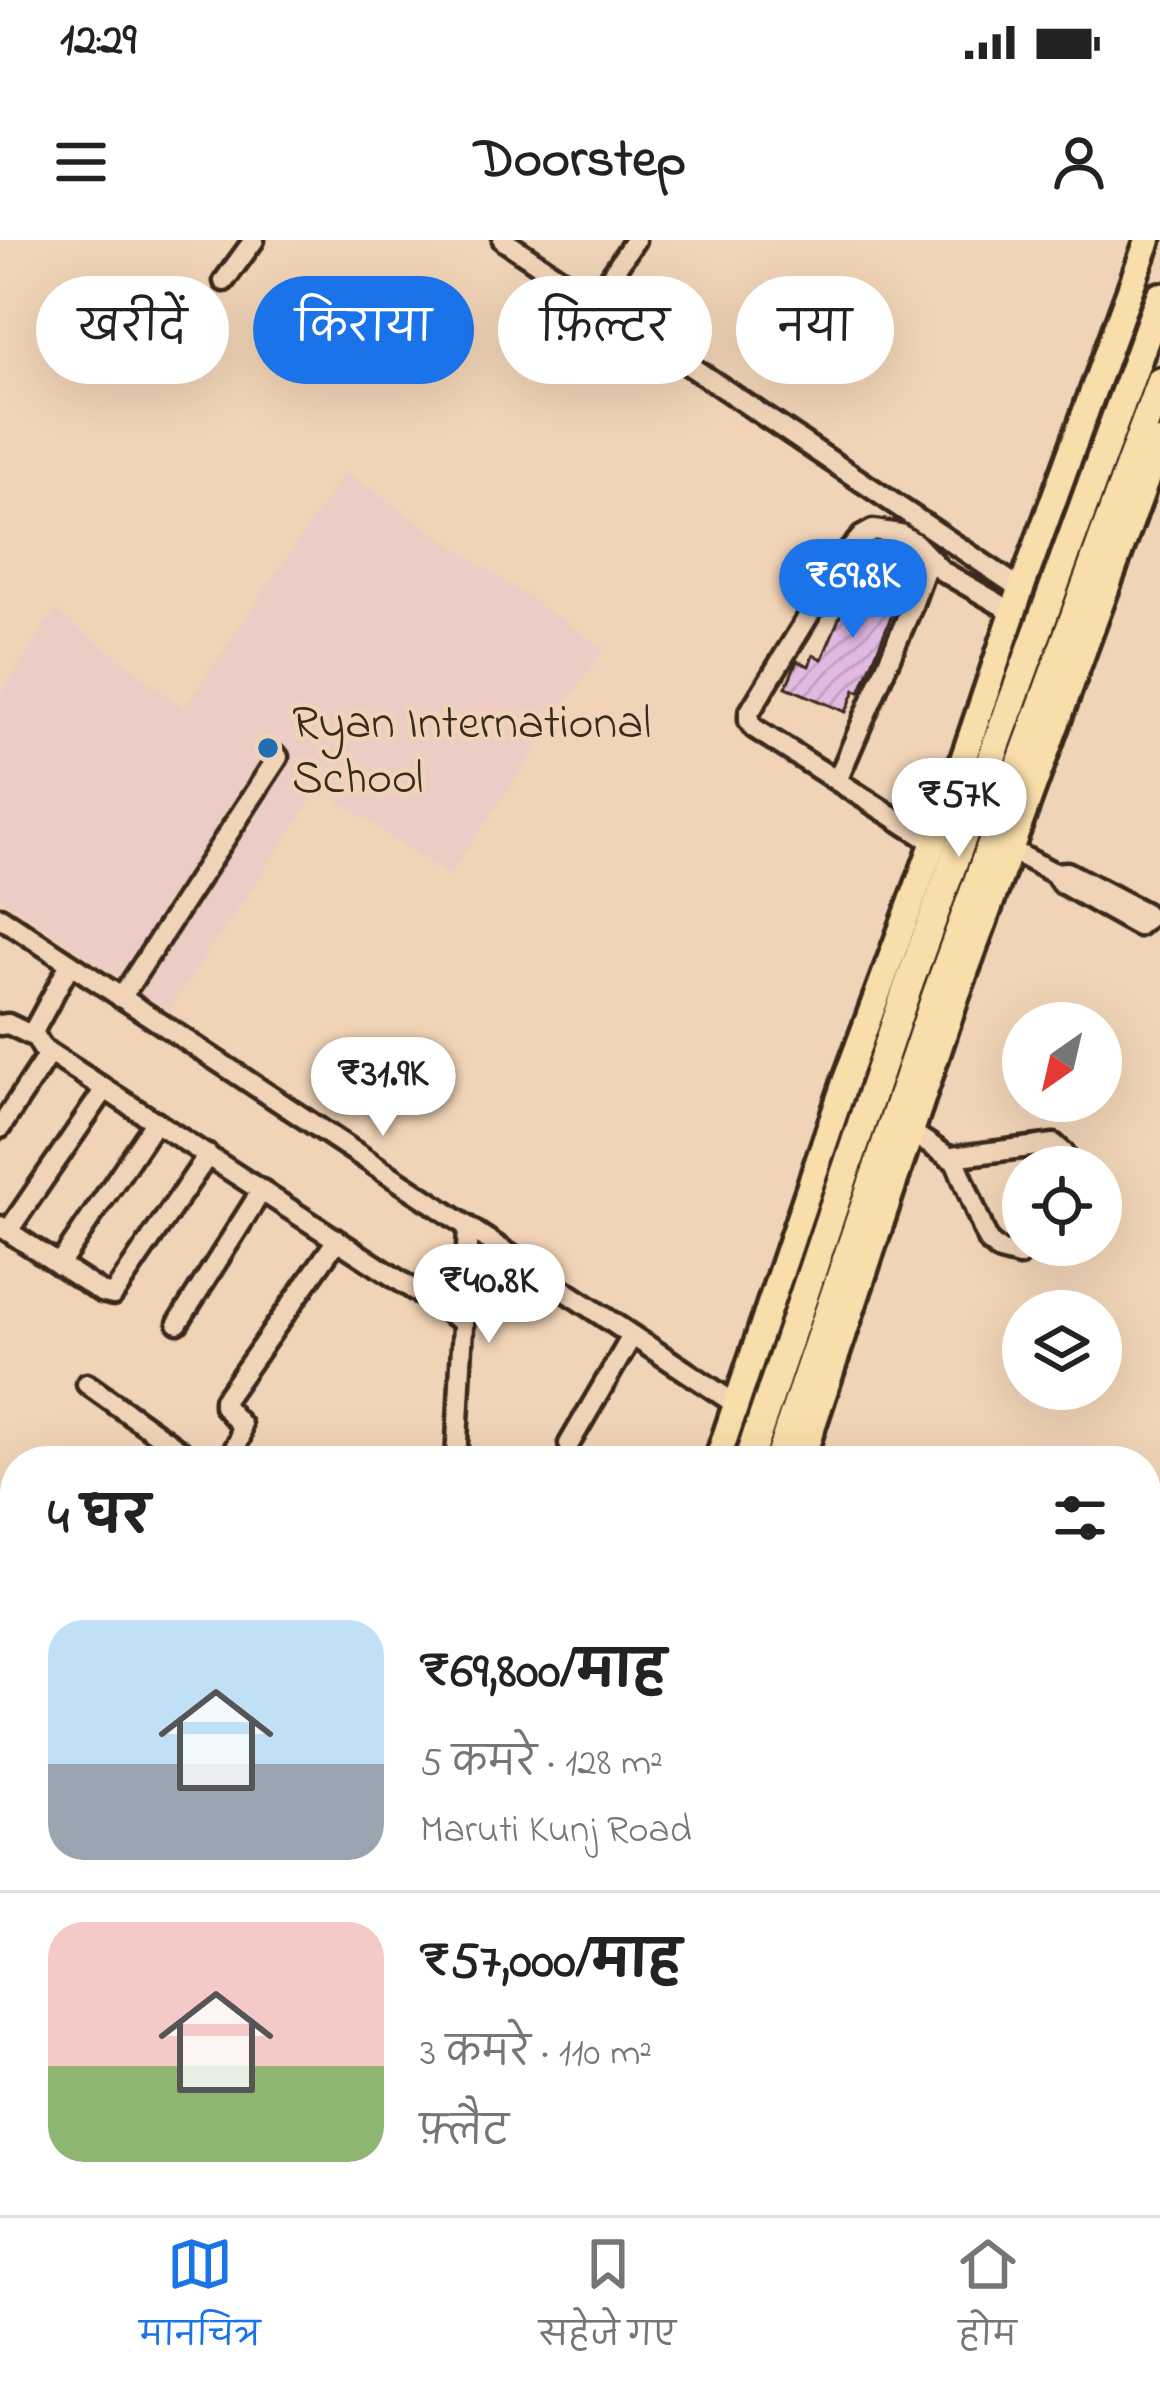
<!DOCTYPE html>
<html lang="hi">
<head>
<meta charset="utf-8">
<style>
	:root { --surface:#fff; --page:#f2f2f2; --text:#222; --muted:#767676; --line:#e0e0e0; --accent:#1a73e8 }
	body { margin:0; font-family:"Indie Flower","Playpen Sans Deva",sans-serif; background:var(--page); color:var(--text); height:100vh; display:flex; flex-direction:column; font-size:45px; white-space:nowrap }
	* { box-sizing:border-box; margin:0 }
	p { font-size:39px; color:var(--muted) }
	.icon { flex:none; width:66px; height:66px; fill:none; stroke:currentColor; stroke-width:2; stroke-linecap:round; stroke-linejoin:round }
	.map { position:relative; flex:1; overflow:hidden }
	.sheet { position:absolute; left:0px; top:1206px; width:1161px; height:771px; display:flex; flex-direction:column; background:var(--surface); border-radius:48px 48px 0 0; box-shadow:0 12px 48px #0002 }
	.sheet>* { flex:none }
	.top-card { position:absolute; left:36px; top:36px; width:1089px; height:108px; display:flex; gap:24px }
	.needle { width:78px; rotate:214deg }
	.controls { position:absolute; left:1002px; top:762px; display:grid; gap:24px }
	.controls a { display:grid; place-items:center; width:120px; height:120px; border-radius:50%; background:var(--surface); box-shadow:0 12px 48px #0002; font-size:60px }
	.price { position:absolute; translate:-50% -102px; padding:0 27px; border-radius:42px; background:#fff; color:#222; font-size:39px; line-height:78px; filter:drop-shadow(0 3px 6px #0008) }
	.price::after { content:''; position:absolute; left:50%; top:72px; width:36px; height:27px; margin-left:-18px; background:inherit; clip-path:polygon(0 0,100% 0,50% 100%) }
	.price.selected { background:var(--accent); color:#fff }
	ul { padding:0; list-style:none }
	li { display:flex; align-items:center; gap:36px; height:300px; padding:0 48px }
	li+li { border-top:3px solid var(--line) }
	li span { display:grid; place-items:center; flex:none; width:336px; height:240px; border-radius:36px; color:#555 }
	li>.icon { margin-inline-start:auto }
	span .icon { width:144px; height:144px; fill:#fffc; stroke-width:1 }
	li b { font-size:51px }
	h2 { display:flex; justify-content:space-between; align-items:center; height:144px; padding:0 48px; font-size:51px }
	.pill { padding:0 42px; border-radius:54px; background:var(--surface); box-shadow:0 12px 48px #0002; font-size:42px; line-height:108px }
	.pill.selected { background:var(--accent); color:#fff }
	.status { display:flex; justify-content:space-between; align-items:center; height:84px; padding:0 60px; background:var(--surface); direction:ltr }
	.status svg { height:33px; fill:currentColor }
	header { display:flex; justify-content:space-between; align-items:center; height:156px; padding:0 48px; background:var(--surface); font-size:54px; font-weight:700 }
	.dock { display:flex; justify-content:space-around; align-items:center; height:168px; border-top:3px solid var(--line); background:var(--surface); font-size:33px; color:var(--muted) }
	.dock a { display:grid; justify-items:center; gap:6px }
	.dock .selected { color:var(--accent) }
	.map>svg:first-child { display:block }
</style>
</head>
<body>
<div class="status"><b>12:29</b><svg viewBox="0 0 49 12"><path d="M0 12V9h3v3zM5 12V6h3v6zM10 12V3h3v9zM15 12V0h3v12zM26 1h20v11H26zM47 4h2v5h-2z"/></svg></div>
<header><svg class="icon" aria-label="menu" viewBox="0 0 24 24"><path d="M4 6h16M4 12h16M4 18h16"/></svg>Doorstep<svg class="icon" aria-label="person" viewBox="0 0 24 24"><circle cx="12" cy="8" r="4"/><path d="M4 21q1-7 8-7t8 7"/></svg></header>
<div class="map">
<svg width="1160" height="1975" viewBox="0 0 1160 1975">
	<defs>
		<pattern id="building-hatch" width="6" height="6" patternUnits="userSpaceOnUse" patternTransform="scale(3)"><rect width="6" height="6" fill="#e2b9e1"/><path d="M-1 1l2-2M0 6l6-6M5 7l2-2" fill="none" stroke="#c39fc1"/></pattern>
	</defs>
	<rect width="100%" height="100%" fill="#f1d4b7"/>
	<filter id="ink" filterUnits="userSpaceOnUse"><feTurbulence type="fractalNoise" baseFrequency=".00833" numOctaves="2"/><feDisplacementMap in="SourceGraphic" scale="24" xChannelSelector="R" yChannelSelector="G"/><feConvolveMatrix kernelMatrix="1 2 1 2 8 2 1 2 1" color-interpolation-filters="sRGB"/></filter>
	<g filter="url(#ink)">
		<path fill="#ecccc4" d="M345,232L604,409L449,636L320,548L168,771L0,657V455L55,370L184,468Z"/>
		<path fill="url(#building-hatch)" stroke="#3b2a1e" stroke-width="3" d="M888,316L912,326L860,452L855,450L846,472L786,447L797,421L809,426L813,415L822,419L843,369L853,373L869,333L876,336Z"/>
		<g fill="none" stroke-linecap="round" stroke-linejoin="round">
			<defs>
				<path id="minor" d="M503,0L1021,349
					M224,41L254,0
					M594,61L635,0
					M837,541L910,371L929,319
					M934,603L754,488L749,481V473L847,313L862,296L873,290L900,294L915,303L942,331L1013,372
					M1011,610L1054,633L1061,643L1138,686L1147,678L1145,673L1067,632L1054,633
					M0,677L737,1165
					M70,724L33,792L42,808L463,1082
					M121,758L278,517
					M0,785L8,784L33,796
					M0,888L49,813
					M911,892L956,922L988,1001L1000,1011L1019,1016L1030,1005
					M952,917L1054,904L1064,913L1066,927
					M0,986L101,1052L113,1055L208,915
					M8,991L105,849
					M59,1025L156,881
					M178,1083L262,950
					M87,1144L195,1221
					M569,1204L632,1096
					M228,1221L240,1198L241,1185L224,1166V1160L337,1000
					M456,1221L468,989
					M1146,1331L1160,1340
					M0,1345L15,1356
					M1146,1442L1154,1433L1160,1431
					M0,1547L15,1557
					M2,1695L15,1676
					M993,1962L1013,1975"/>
				<path id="major" d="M717,1221L844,845L949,561L1021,349L1148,0
					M801,1221L956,757L1160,202
					M472,1975L476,1962
					M561,1975L565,1962"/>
				<path id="highway" d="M748,1221L906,752L1160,57
					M778,1221L935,758L1160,142
					M501,1975L505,1962
					M534,1975L538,1962"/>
			</defs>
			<use href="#minor" stroke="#3b2a1e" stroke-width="27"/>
			<use href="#major" stroke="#3b2a1e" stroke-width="33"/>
			<use href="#highway" stroke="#3b2a1e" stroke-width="36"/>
			<use href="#minor" stroke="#f1d4b7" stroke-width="18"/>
			<use href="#major" stroke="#f9deab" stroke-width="24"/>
			<use href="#highway" stroke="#f9deab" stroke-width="27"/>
		</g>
	</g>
	<circle fill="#1f6fb2" stroke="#f1d4b7" stroke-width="4.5" cx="268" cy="508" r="12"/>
	<g text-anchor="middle" stroke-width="9" stroke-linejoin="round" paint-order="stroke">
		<g font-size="48" fill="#3b2a1e" stroke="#f1d4b7" text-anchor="start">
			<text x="292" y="497">Ryan International<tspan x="292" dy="55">School</tspan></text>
		</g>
	</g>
</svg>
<div class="controls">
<a><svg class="needle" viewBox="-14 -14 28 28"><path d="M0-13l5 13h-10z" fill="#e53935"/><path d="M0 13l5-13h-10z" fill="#767676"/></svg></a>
<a><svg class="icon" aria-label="locate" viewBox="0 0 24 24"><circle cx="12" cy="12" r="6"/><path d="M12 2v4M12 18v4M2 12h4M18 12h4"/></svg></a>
<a><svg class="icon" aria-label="layers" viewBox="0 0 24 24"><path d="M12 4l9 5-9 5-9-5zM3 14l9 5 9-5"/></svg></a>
</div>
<b class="price selected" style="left:853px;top:401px">₹69.8K</b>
<b class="price" style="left:959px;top:620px">₹57K</b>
<b class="price" style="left:383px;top:899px">₹31.9K</b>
<b class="price" style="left:489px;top:1106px">₹40.8K</b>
<div class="top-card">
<a class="pill">खरीदें</a>
<a class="pill selected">किराया</a>
<a class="pill">फ़िल्टर</a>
<a class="pill">नया</a>
</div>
<section class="sheet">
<h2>4 घर<svg class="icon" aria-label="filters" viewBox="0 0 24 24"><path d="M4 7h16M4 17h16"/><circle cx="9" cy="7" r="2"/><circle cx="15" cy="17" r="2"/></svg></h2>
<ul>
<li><span style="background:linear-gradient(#bfe0f5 60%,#9aa5b1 0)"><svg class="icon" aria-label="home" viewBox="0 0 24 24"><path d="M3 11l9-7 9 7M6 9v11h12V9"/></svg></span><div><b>₹69,800/माह</b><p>5 कमरे · 128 m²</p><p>Maruti Kunj Road</p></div></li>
<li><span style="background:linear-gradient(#f6c9c9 60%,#8fb573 0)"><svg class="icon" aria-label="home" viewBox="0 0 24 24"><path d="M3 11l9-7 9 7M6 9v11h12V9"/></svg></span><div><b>₹57,000/माह</b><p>3 कमरे · 110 m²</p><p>फ़्लैट</p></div></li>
</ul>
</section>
</div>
<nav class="dock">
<a class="selected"><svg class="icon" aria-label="map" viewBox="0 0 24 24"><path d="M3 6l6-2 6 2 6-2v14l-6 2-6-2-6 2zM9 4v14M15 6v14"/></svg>मानचित्र</a>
<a><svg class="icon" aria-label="saved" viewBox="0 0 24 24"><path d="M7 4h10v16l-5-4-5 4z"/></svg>सहेजे गए</a>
<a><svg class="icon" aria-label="home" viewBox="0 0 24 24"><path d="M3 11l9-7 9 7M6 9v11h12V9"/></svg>होम</a>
</nav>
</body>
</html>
